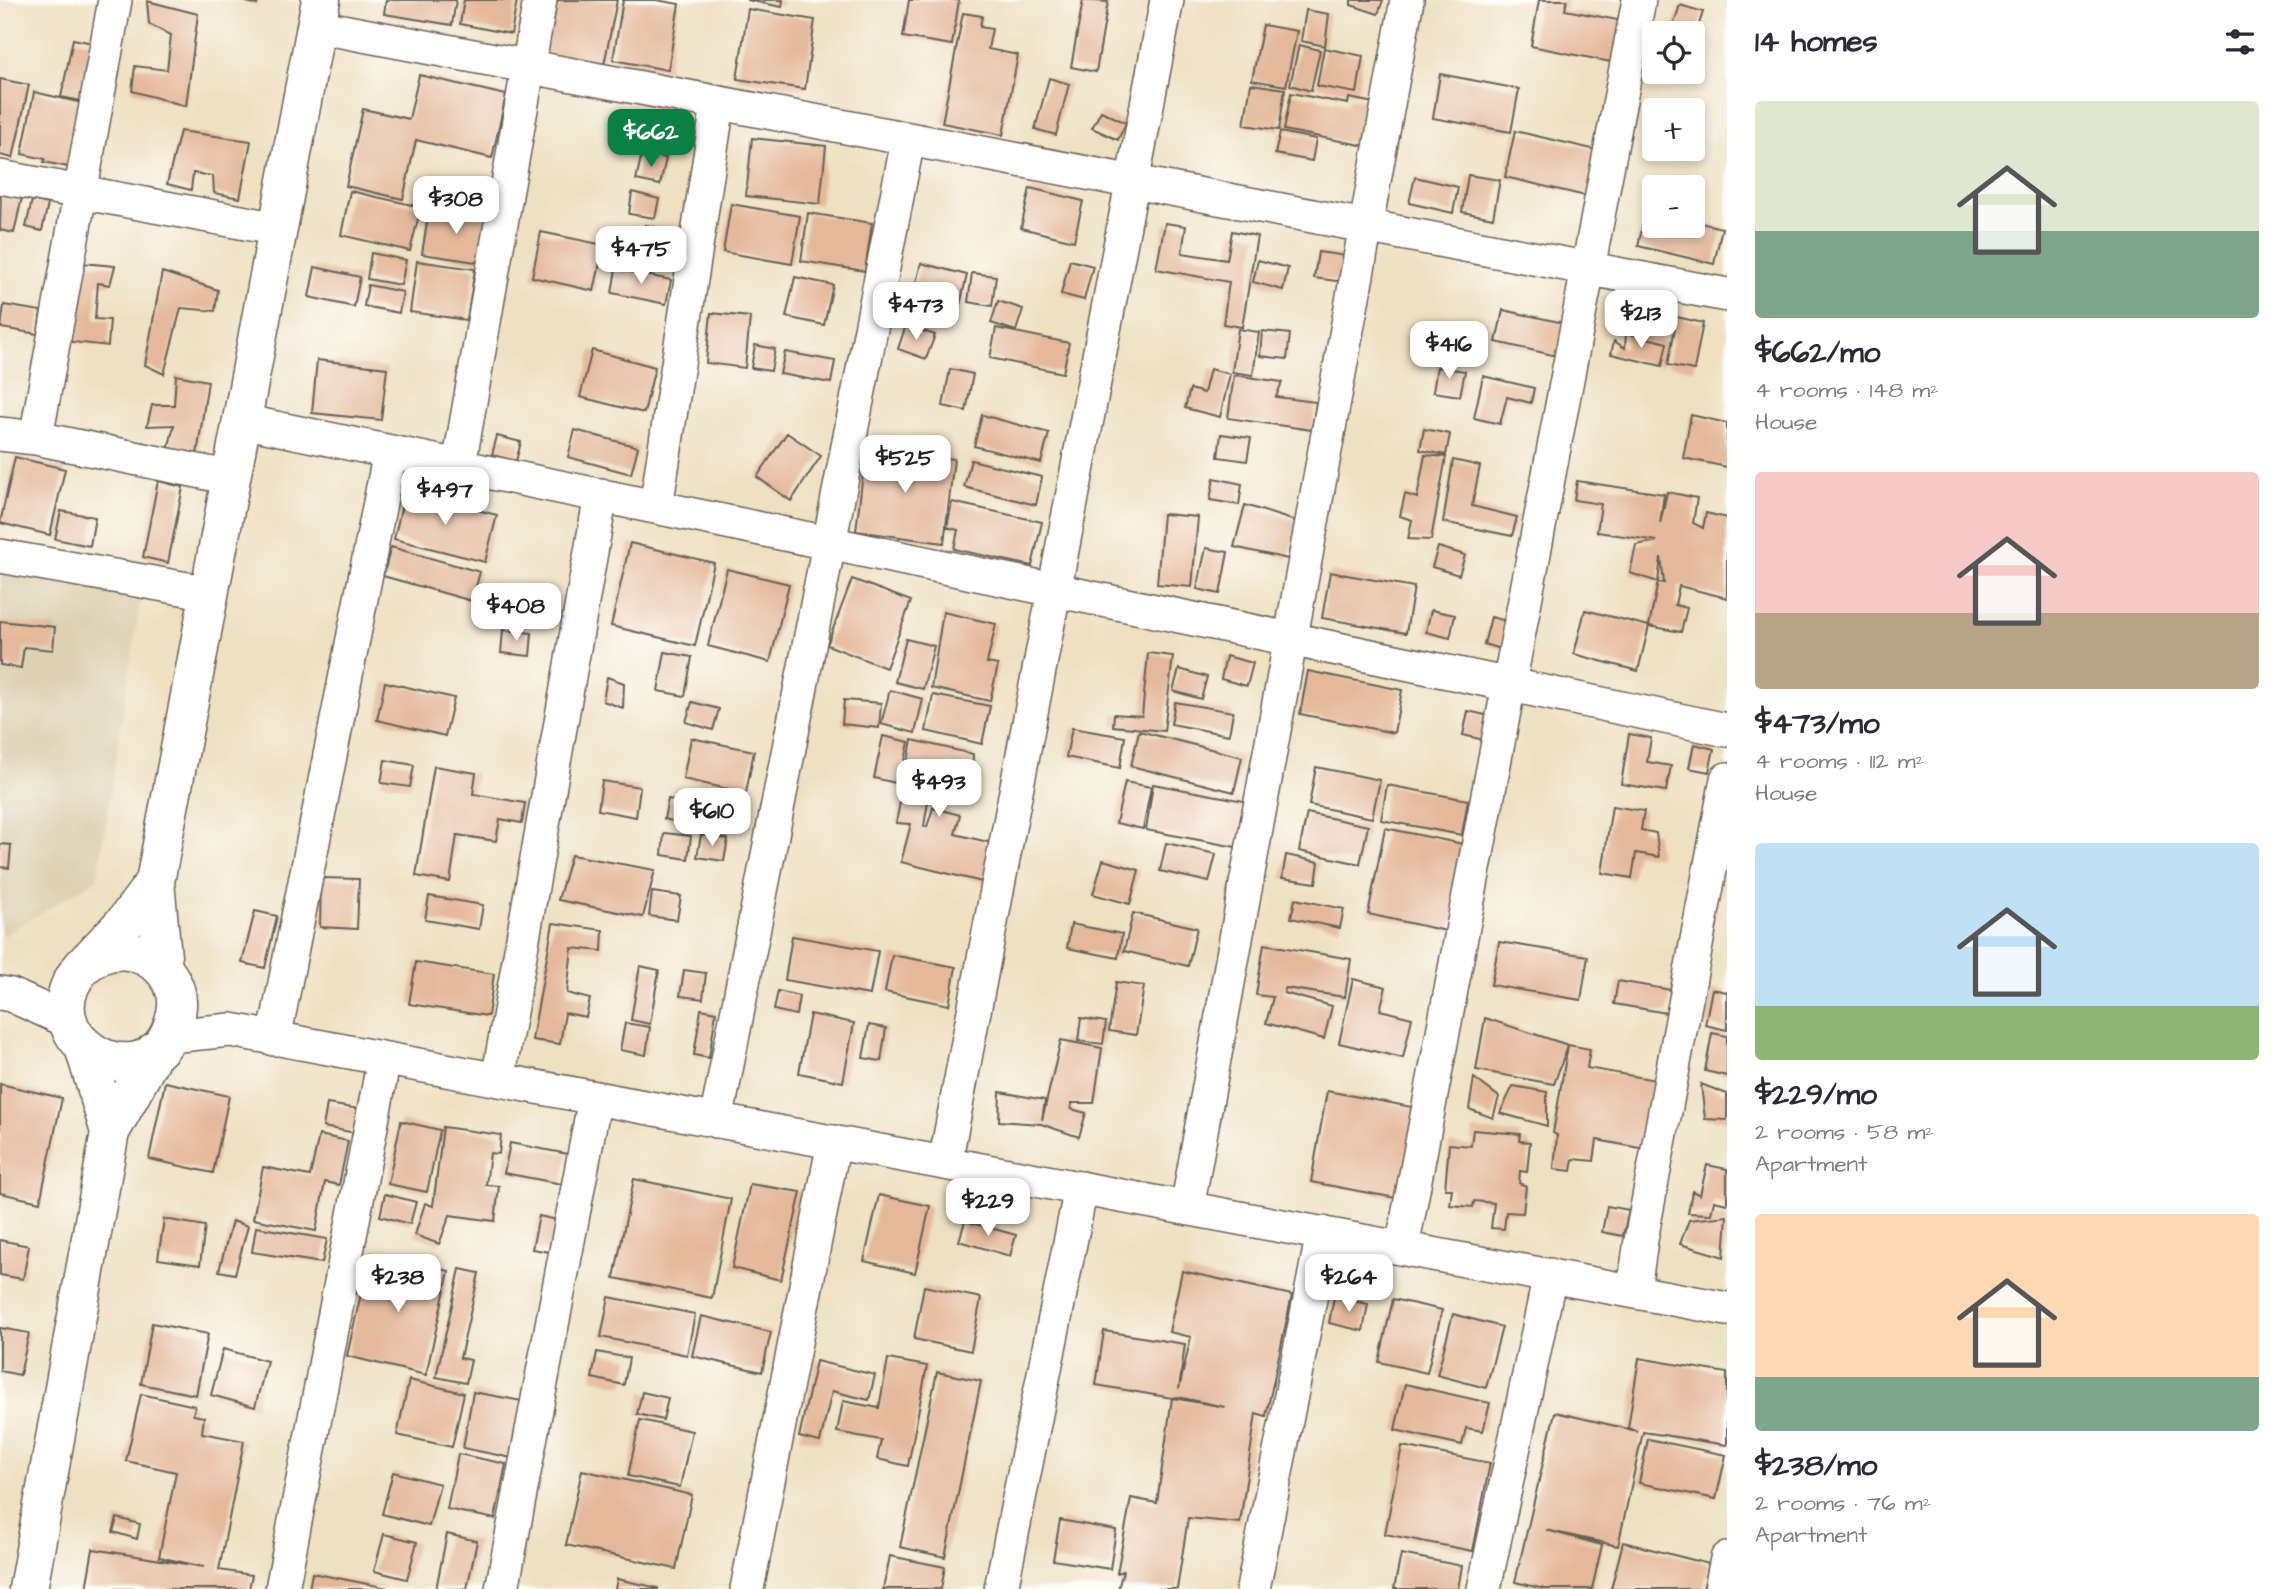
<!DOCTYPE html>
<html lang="en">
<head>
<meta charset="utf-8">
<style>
	:root { --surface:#fff; --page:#f7f7f7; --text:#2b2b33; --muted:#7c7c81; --accent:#0b8043 }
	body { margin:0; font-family:"Architects Daughter",sans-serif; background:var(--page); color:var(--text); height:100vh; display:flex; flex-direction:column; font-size:26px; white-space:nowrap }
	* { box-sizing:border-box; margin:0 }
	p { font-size:23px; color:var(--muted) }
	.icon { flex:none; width:38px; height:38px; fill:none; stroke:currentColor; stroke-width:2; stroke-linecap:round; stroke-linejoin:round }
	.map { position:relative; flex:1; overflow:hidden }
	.panel { display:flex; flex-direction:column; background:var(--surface); width:560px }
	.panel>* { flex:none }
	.fabs { position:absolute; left:1642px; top:21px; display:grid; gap:14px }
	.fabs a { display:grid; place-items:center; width:63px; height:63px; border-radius:7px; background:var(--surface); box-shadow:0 4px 10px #0003; font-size:35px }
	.price { position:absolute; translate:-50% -60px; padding:0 16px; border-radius:14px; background:#fff; color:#222; font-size:23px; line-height:46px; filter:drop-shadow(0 2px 4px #0008) }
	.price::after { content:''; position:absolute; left:50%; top:42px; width:21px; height:16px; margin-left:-10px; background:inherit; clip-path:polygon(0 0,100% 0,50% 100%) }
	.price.on { background:var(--accent); color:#fff }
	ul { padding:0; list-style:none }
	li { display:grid; align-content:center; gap:14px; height:371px; padding:0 28px }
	li span { display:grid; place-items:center; height:217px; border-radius:7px; color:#555 }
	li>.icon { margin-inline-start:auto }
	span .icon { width:126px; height:126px; fill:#fffc; stroke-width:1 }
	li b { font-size:30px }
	h2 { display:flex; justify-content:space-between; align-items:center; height:84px; padding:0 28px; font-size:30px }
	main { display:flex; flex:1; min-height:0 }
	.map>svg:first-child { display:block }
</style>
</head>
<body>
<main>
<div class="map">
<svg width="1727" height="1589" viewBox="0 0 1727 1589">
	<rect width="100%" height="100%" fill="#fdfcf7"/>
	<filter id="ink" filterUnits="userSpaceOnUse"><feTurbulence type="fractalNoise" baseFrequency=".0143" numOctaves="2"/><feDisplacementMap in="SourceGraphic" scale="14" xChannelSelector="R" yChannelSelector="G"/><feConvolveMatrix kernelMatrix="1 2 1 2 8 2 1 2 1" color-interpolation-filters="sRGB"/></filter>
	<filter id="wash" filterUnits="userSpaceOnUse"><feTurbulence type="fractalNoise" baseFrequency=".00686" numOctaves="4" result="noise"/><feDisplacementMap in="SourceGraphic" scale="28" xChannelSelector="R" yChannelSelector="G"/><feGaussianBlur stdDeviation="1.57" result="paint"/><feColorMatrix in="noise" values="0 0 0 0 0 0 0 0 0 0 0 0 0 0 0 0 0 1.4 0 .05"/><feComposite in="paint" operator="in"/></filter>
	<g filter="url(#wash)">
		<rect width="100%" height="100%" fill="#eee1c2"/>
		<path fill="#ddd2b4" d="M0,566L143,584L97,879L3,936L0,928Z"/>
		<g id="blocks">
			<path fill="#e4b99b" d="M240,0H258L257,5Z
				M386,0H456L452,25L384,14Z
				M464,0H517L511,34L460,24Z
				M557,0H617L604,65L546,53Z
				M623,0H656L679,4L668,70L613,60Z
				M747,0H783L782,7Z
				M909,0H959L952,45L903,37Z
				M1083,0L1108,2L1096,72L1071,67Z
				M1351,0H1383L1378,14L1351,5Z
				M1539,0H1567L1565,10L1623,21L1616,63L1531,46Z
				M147,1L198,14L186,106L132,91L135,66L167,70L171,35L149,24Z
				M1680,5L1703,12L1696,33L1673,26Z
				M748,9L815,20L805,89L737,79Z
				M1306,10L1329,14L1325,46L1301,41Z
				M963,13L982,16L980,27L992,29L988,49L1018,55L1003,135L942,123Z
				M1263,25L1297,31L1286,86L1252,80Z
				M73,39L93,43L81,101L61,97Z
				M1299,45L1320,50L1311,91L1290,85Z
				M1324,48L1363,56L1357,93L1317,86Z
				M1440,74L1519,89L1511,132L1433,118Z
				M419,75L506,95L492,158L416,140L403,199L346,186L363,109L409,119Z
				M1049,78L1069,84L1056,135L1035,129Z
				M0,79L29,85L13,158L0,155Z
				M1251,84L1285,89L1279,130L1244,125Z
				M34,92L87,104L73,168L44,162L45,159L22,154Z
				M1291,93L1348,104L1349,98L1379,104L1371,147L1284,130Z
				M1101,111L1126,123L1118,140L1092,128Z
				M180,131L251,141L240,198L214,193L213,176L193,173L191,190L167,184Z
				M1515,131L1601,151L1590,197L1505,177Z
				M1280,132L1316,139L1312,161L1275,154Z
				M752,138L826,146L820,204L746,196Z
				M642,153L666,158L660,185L636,180Z
				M1468,175L1500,180L1493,218L1462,212Z
				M1415,177L1458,187L1453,213L1409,203Z
				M1030,188L1083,201L1074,241L1021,228Z
				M350,191L421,207L410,251L341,235Z
				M1,192L22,197L14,233L0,230Z
				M632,192L659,199L655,218L629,214Z
				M32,200L48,204L42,231L26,227Z
				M731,204L800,216L792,264L723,252Z
				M429,209L490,218L483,263L422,254Z
				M1646,211L1654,213V226H1692V221L1722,228L1714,264L1638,246Z
				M808,213L872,223L865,271L801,261Z
				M1165,223L1186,226L1182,253L1227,260L1232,231L1257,236L1242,327L1223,324L1229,282L1156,269Z
				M645,225L682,233L677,257L639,249Z
				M541,232L604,245L594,291L532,277Z
				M1318,252L1347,256L1344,282L1314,278Z
				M371,253L406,260L401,285L367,279Z
				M1070,260L1093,266L1084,300L1061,294Z
				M1258,260L1288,268L1283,290L1253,282Z
				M417,261L475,269L467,320L410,312Z
				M81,263L115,266L110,285L98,283L95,319L110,320L108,346L64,341Z
				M921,263L967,275L959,309L912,298Z
				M315,267L360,277L354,307L309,297Z
				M616,269L671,280L666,304L612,293Z
				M162,272L218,290L215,311L181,308L164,374L145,365Z
				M972,273L996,276L992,306L968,302Z
				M795,277L833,285L824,325L786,317Z
				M368,285L403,292L399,313L364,306Z
				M998,301L1023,309L1016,331L991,323Z
				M4,305L41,311L38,334L1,328Z
				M1503,310L1564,323L1557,356L1496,342Z
				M711,313L750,317L745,368L706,363Z
				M1677,317L1703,323L1694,370L1668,365Z
				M906,325L935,335L926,359L898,349Z
				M996,328L1069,343L1063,373L990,358Z
				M1238,329L1259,332L1253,375L1232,372Z
				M1262,331L1290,334L1287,359L1260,356Z
				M1626,333L1667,343L1662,366L1611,354L1614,341L1625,348Z
				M755,345L775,349L771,371L751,368Z
				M592,350L655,367L644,413L580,397Z
				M785,352L835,361L831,383L780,374Z
				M317,360L387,368L381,420L312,413Z
				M1437,367L1465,371L1460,396L1433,392Z
				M950,369L973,374L966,411L943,406Z
				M1210,369L1230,374L1220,417L1185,408L1190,389L1204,393Z
				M176,375L208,381L197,455L167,454L174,425L147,426L152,405H174Z
				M1234,375L1282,382L1276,397L1316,402L1312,430L1228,418Z
				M1483,376L1534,388L1531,403L1507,397L1500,424L1474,418Z
				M982,415L1049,433L1041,463L974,446Z
				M1691,415L1727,423V467L1683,458Z
				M1424,429L1450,434L1446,455L1420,450Z
				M575,430L638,447L631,474L568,457Z
				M787,433L821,456L791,501L757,477Z
				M1221,434L1251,438L1247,461L1218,457Z
				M497,436L521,442L516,461L492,455Z
				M866,448L954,459L944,543L856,531Z
				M1425,455L1446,457L1431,540L1408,539L1412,520L1400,516L1405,494L1417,498Z
				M15,457L65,469L50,535L0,523Z
				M971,460L1042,477L1036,505L964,487Z
				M1453,460L1480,466L1472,506L1517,517L1512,536L1443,522Z
				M1214,478L1242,484L1239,505L1210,500Z
				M158,481L183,487L168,563L143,557Z
				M1577,481L1664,494L1660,524L1667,492L1697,498L1693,523L1703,528L1706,513L1727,518V598L1679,586L1675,605L1687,608L1681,632L1649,626L1658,582L1664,583L1661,557L1658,582L1630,573L1636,545L1657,541L1597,532L1601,504L1574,500Z
				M405,492L497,515L485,562L394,539Z
				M952,502L1042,522L1032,566L954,549L958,530L947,527Z
				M1245,505L1298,522L1288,559L1234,547Z
				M61,511L95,517L90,546L55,539Z
				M1163,514L1198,517L1192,587L1157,584Z
				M630,543L714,563L695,646L611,626Z
				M391,547L480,572L472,601L383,576Z
				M1438,547L1465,555L1459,575L1432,567Z
				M1206,548L1228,552L1220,594L1197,589Z
				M727,569L789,584L770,662L708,646Z
				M1330,572L1414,587L1406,633L1322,618Z
				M852,579L911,601L886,668L827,645Z
				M1431,610L1455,615L1450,638L1426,632Z
				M1585,610L1649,626L1638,671L1574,654Z
				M943,612L996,624L987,663L998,665L990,701L931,688Z
				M1491,617L1514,623L1507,651L1484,644Z
				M0,621L55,627L53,650L24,647L21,668L0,665Z
				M503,630L532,633L530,656L501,653Z
				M906,639L934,646L923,689L895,682Z
				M665,652L692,657L685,696L658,691Z
				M1148,653L1173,656L1164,731L1113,726L1114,714L1142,716Z
				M1226,656L1253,663L1247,686L1221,679Z
				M1179,669L1207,677L1201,699L1173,691Z
				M1308,671L1402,690L1394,733L1300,714Z
				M607,677L624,683L623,708L603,701Z
				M385,682L454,698L445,736L377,720Z
				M890,690L923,699L915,733L881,724Z
				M933,695L990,706L982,744L926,731Z
				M844,700L881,703L879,728L842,724Z
				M692,702L719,709L713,730L686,722Z
				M1175,702L1233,712L1229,735L1171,724Z
				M1468,711L1494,717L1488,741L1463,735Z
				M1072,728L1125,737L1120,768L1066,757Z
				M1139,731L1242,757L1234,792L1131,766Z
				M1629,734L1651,738L1647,762L1671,766L1666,791L1621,784Z
				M883,736L909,742L900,784L874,778Z
				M691,738L754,751L746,793L683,779Z
				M912,740L973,754L972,774L934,765L924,826L927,827L933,808L960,815L955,834L996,844L986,883L901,862L911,824L896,823Z
				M1694,744L1714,749L1709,772L1689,768Z
				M385,760L414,765L410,787L381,783Z
				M434,766L476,773L473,794L525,803L522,823L500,819L496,841L457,835L450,882L416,876Z
				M1316,767L1380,780L1372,818L1309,805Z
				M602,781L640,787L636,817L598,810Z
				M1125,782L1151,787L1143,829L1116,823Z
				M1153,784L1244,801L1236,847L1146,830Z
				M1387,785L1468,800L1462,835L1381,820Z
				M668,799L702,807L697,827L664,819Z
				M1612,806L1644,811L1641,830L1656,833L1659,857L1636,853L1632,878L1602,873Z
				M1307,813L1368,826L1360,864L1299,851Z
				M1385,828L1468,845L1451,932L1368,914Z
				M664,833L691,836L688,859L662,855Z
				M701,835L728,839L724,861L697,857Z
				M1166,843L1216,854L1209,882L1160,871Z
				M0,844L11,845L9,868L0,867Z
				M571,855L655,870L643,917L558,900Z
				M1286,855L1319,862L1316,883L1282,878Z
				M1103,860L1139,870L1130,904L1093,894Z
				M321,878L359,879L357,929L320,927Z
				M652,892L681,896L677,920L649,916Z
				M429,896L483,905L479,929L425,920Z
				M1295,899L1344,909L1340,928L1291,918Z
				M255,911L277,916L265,968L242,963Z
				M1133,913L1197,928L1188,966L1124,951Z
				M553,923L603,930L602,951L572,948L567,993L590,999L586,1017L565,1013L560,1044L532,1040Z
				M1071,924L1122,934L1118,958L1067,948Z
				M792,936L878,951L870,995L785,980Z
				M1499,942L1588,956L1581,1000L1491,985Z
				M1264,944L1351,959L1345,997L1285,988L1284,993L1332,1006L1324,1039L1266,1023L1273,997L1256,995Z
				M892,955L956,967L949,1005L885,992Z
				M416,962L494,974L488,1016L409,1004Z
				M640,966L659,970L650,1024L631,1020Z
				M684,970L706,973L703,999L680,996Z
				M1353,979L1386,987L1380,1010L1412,1018L1403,1058L1339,1043Z
				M1618,981L1671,990L1667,1013L1614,1004Z
				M1116,982L1144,986L1136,1035L1109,1031Z
				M1712,989L1727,992V1030L1705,1025Z
				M778,991L799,996L796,1015L774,1010Z
				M701,1009L716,1012L709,1058L694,1055Z
				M810,1014L854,1023L843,1082L799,1073Z
				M1081,1018L1106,1022L1103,1044L1078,1041Z
				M1485,1018L1568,1045L1554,1084L1476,1070Z
				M625,1023L650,1027L646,1055L620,1050Z
				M869,1025L886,1028L881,1061L863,1058Z
				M1712,1033L1727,1036V1076L1705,1071Z
				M1061,1040L1102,1048L1094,1103H1072L1071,1109L1086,1113L1079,1137L1041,1124L999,1121L1000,1092L1045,1100L1042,1120Z
				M1568,1045L1590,1049L1587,1068L1656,1080L1645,1149L1597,1140L1594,1161L1573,1159L1571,1171L1554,1169L1557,1135L1553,1133Z
				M1474,1078L1499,1097L1493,1118L1469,1109Z
				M165,1082L229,1096L213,1173L149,1159Z
				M0,1084L62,1098L40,1202L0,1193Z
				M1701,1084L1727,1094V1120L1705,1119Z
				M1513,1086L1547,1092V1126L1500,1113Z
				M1327,1091L1417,1108L1401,1199L1311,1182Z
				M327,1104L360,1109L356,1133L323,1127Z
				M401,1121L440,1130L427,1192L388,1184Z
				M443,1127L501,1135L499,1154L490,1153L486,1185L499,1186L495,1221L450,1215L439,1244L415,1235L425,1203L433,1206Z
				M1473,1130L1520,1134L1519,1141L1530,1142L1527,1172L1520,1171L1519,1183L1526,1186L1523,1213L1506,1212L1504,1229L1491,1228L1494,1203L1474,1201L1473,1207L1450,1205L1452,1189H1445L1449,1144L1471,1146Z
				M319,1135L348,1141L339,1185L325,1182L316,1231L253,1219L263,1167L310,1176Z
				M510,1143L568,1154L562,1184L504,1173Z
				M1707,1165L1727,1169V1204L1714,1201L1711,1214L1688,1213L1692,1191L1700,1195Z
				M634,1179L731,1199L712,1298L614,1278Z
				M750,1184L801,1192L781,1280L732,1268Z
				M385,1194L416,1202L410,1224L380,1216Z
				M879,1195L930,1206L915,1273L864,1261Z
				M1607,1206L1629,1210L1623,1236L1602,1232Z
				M539,1216L557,1220L550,1252L532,1249Z
				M1727,1216L1724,1257L1680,1244L1689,1220Z
				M164,1219L205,1226L200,1265L158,1259Z
				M232,1221L248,1226L235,1274L219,1271Z
				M965,1221L1016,1235L1010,1256L959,1241Z
				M256,1227L327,1239L322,1263L252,1252Z
				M0,1240L29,1246L23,1279L0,1275Z
				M370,1253L449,1271L426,1375L347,1356Z
				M460,1269L479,1273L460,1358L471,1360L466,1383L436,1377Z
				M1182,1271L1292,1295L1266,1416L1256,1413L1240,1523L1188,1518L1177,1589H1118L1123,1571L1117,1573L1131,1498L1157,1503L1172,1398L1225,1407L1178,1397L1172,1398L1096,1385L1104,1331L1185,1344L1179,1389L1191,1337L1169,1332Z
				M924,1286L981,1298L971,1351L914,1339Z
				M609,1297L695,1314L687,1355L601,1337Z
				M1334,1297L1368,1304L1363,1331L1329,1323Z
				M1393,1299L1442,1310L1427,1373L1379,1362Z
				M1453,1314L1502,1327L1486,1388L1437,1375Z
				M701,1316L771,1332L762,1372L692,1356Z
				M152,1323L208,1334L196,1395L141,1384Z
				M0,1328L29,1333L20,1375L0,1371Z
				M223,1349L267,1361L255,1407L211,1395Z
				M597,1352L629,1358L624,1385L592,1378Z
				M1639,1358L1727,1373V1445L1643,1432L1618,1546L1546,1530L1602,1545L1592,1589H1544L1515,1582L1555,1412L1637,1431L1628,1428Z
				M888,1359L927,1366L908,1466L877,1459L881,1440L837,1432L843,1401L879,1408Z
				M816,1361L875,1375L869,1400L832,1391L820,1442L799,1437Z
				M937,1372L981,1381L945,1557L900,1547Z
				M409,1380L464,1393L452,1447L397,1435Z
				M1405,1384L1490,1403L1483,1431L1466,1428L1462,1445L1395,1430Z
				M473,1392L522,1401L512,1458L463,1448Z
				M642,1392L668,1398L663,1420L637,1414Z
				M141,1394L195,1406L193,1415L204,1417L202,1433L244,1441L219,1570L252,1575L249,1589H86L93,1549L204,1567L159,1557L176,1472L126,1461Z
				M640,1420L692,1431L680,1487L628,1476Z
				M1648,1439L1726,1455L1716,1499L1639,1483Z
				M1402,1446L1490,1463L1473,1551L1385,1534Z
				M458,1454L506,1464L495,1519L447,1509Z
				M582,1470L692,1495L676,1569L566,1545Z
				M393,1472L440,1484L429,1526L382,1514Z
				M117,1518L140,1524L137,1539L113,1532Z
				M1060,1520L1116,1530L1110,1569L1053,1560Z
				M384,1534L417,1542L407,1579L374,1571Z
				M447,1534L477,1541L467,1589H436Z
				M1623,1542L1709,1564L1703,1589H1611Z
				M1401,1554L1462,1566L1458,1589H1394Z
				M890,1556L945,1567L941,1589H883Z
				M312,1573L388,1588V1589H309Z
				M617,1579L658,1588V1589H615Z"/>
		</g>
	</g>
	<g filter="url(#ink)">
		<use href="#blocks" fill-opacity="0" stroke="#666156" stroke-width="2"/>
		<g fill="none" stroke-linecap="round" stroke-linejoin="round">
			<defs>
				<path id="street" d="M316,26L1727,295
					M0,177L278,229
					M242,421L1727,730
					M0,434L36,438L232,478
					M36,438L115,0
					M459,465L540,0
					M656,507L718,104
					M0,556L210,593
					M0,993L11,995L68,1021
					M169,1036L231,1030L1727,1309
					M274,1039L390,452
					M498,1080L601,495
					M716,1121L908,140
					M945,1163L1167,0
					M1187,1208L1407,0
					M1402,1248L1639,0
					M1634,1290L1641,1240L1727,779
					M282,1589L384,1059
					M502,1589L595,1098
					M747,1589L834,1142
					M1001,1589L1081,1188
					M1253,1589L1323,1233
					M1484,1589L1550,1275
					M1721,1589L1727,1559"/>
				<path id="secondary" d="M82,967C87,963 93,958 100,955C131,941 168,962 176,993C179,1006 176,1018 171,1030C141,1104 23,1037 82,967L125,922L155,882
					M163,968L155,882L321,0
					M84,1047L110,1132
					M28,1589L110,1132L154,1052"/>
			</defs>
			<use href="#street" stroke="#666156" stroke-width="36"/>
			<use href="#secondary" stroke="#666156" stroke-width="41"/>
			<use href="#street" stroke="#fff" stroke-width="33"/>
			<use href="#secondary" stroke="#fff" stroke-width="38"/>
		</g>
	</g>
</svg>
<div class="fabs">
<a><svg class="icon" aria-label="locate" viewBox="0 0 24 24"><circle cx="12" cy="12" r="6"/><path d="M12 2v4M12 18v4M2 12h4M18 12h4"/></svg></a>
<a>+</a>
<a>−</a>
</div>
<b class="price on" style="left:651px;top:169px">$662</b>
<b class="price" style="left:456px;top:236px">$308</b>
<b class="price" style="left:641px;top:286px">$475</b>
<b class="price" style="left:916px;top:342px">$473</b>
<b class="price" style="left:1641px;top:350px">$213</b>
<b class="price" style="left:1449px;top:381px">$416</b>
<b class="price" style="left:905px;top:495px">$525</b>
<b class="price" style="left:445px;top:527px">$497</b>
<b class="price" style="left:516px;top:643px">$408</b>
<b class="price" style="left:939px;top:819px">$493</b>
<b class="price" style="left:712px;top:848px">$610</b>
<b class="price" style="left:988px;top:1238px">$229</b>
<b class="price" style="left:398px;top:1314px">$238</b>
<b class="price" style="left:1349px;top:1314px">$264</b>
</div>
<section class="panel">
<h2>14 homes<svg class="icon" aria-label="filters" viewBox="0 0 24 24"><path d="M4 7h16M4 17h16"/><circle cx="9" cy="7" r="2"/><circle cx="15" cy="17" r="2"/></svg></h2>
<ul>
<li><span style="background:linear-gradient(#dfe7d0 60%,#7fa58c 0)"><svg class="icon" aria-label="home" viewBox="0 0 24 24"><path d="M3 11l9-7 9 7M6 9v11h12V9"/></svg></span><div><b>$662/mo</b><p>4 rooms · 148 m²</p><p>House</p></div></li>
<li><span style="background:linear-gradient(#f6c9c9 65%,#b9a48a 0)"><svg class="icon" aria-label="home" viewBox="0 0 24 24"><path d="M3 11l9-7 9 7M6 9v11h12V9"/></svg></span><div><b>$473/mo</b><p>4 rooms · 112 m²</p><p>House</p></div></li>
<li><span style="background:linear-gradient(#bfe0f5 75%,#8fb573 0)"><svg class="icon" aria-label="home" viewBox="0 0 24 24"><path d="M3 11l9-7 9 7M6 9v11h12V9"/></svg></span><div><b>$229/mo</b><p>2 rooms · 58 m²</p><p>Apartment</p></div></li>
<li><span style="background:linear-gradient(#ffd9b3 75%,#7fa58c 0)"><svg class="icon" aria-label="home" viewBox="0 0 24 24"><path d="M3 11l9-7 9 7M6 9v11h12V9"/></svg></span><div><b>$238/mo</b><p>2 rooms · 76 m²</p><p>Apartment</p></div></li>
</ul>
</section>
</main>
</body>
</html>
